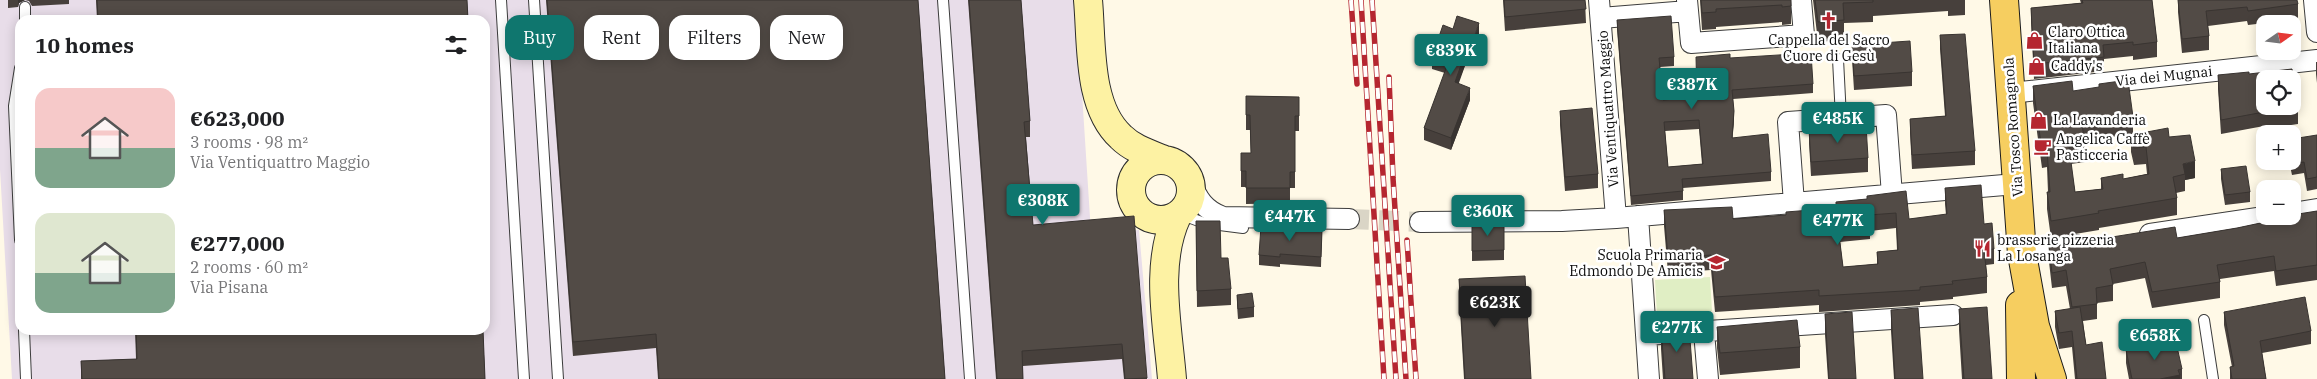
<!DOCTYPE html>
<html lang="en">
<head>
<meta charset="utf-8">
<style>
	:root { --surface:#fff; --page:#f2f2f2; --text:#202124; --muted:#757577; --accent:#0f766e }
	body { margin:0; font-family:"IBM Plex Serif",serif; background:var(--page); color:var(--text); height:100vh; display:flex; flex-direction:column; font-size:19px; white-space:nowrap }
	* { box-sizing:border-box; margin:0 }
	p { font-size:16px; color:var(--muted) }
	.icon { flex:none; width:28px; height:28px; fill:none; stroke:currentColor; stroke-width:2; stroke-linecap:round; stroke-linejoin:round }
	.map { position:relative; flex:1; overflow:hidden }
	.panel { position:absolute; left:15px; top:15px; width:475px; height:320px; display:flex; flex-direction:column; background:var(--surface); border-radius:15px; box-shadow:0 2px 12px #0003 }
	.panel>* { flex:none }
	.guide { position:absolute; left:505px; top:15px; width:475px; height:45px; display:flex; gap:10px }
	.needle { width:32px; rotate:76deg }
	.fabs { position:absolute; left:2256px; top:15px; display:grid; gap:10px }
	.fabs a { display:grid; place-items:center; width:45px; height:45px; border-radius:10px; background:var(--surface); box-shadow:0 2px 12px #0003; font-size:25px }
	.price { position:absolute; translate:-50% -42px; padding:0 11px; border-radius:5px; background:var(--accent); color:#fff; font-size:16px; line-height:32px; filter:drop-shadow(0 1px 2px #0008) }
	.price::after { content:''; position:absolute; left:50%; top:30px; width:15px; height:11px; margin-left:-8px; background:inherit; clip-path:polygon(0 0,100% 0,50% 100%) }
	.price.selected { background:#222; color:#fff }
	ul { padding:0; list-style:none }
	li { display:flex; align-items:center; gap:15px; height:125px; padding:0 20px }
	li span { display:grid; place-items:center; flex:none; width:140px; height:100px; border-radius:15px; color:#555 }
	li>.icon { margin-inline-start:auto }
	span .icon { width:60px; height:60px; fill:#fffc; stroke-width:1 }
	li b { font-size:21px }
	h2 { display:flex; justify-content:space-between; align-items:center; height:60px; padding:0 20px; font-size:21px }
	.pill { padding:0 18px; border-radius:15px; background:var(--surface); box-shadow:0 2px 12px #0003; font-size:18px; line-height:45px }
	.pill.selected { background:var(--accent); color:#fff }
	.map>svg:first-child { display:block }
</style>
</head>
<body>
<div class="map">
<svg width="2317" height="379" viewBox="0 0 2317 379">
	<rect width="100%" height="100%" fill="#fff9e7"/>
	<path fill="#e8dde9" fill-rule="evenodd" d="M0,0H1076L1091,233L1139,230L1152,379H12L0,169ZM20,20H485V330H20Z"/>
	<path fill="#e0eec4" d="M1710,277L1712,311L1657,315L1655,280Z"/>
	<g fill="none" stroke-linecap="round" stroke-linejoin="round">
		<path stroke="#dad5c6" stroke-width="20" stroke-dasharray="20 10" stroke-linecap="butt" d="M1349,219L1420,222"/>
		<defs>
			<path id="lane" d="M501,0L524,379
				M534,0L558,379
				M943,0L970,379
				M25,7V20
				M1838,59L1841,118
				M20,68L14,106L20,240
				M1180,214L1204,223L1243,228
				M2204,320L2213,379
				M24,330L26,379"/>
			<path id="street" d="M1599,0L1616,218
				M1687,0L1691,43L1804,35L1801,0
				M2314,0L2317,32
				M1601,18L1688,11
				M2011,93L2317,60
				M1190,181C1198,199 1204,210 1223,217L1349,219
				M1794,203L1788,122L1886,115L1892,195
				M2292,213L2317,209
				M1638,216L1649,379
				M1420,222L1562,221L1616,218L2016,184
				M2150,234L2271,216
				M2022,254L2076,245
				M1704,332L1708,379
				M1646,335L1953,315"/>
			<path id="secondary" d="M1088,0C1092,43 1087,106 1121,137C1132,148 1147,153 1162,159
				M1131 190a30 30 0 1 1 60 0a30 30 0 1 1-60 0Z
				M1172,379C1168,327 1154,265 1177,216"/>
			<path id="primary" d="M2004,0L2022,254L2035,326L2052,379
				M2020,305L2021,379"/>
		</defs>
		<use href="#lane" stroke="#3d3d3d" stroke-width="12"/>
		<use href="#street" stroke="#3d3d3d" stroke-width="22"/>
		<use href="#secondary" stroke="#2c2c2c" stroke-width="30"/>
		<use href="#primary" stroke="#1b1b1b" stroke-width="30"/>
		<use href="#lane" stroke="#fff" stroke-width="10"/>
		<use href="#street" stroke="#fff" stroke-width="20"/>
		<use href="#secondary" stroke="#fdf2a3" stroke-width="28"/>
		<use href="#primary" stroke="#f6ce60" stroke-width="28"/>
		<defs>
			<path id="rail" d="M1351,0L1357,84
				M1361,0L1384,379
				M1372,0L1396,379
				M1389,77L1393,178L1406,379
				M1407,240L1416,379"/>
		</defs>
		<use href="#rail" stroke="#b52630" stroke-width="5.5"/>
		<use href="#rail" stroke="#fff" stroke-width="4" stroke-dasharray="11" stroke-linecap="butt"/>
	</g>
	<path fill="#47403c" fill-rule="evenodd" d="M8,0H69V4L32,6L29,1L25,0L19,3L18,7L8,8Z
		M96,0H467L468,20H97Z
		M546,0H918L945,379H658L656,348L573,356Z
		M968,0H1021L1030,121V137H1026L1033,225L1147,378V379H1124L1122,359L1023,366V379H996Z
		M1503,0H1585L1586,23L1505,31Z
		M1700,0H1791V24L1782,25V22L1716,27V29L1702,30Z
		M1813,0H1965V15L1948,16V11L1873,16V22L1844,23V40L1818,42Z
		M2080,0H2152L2157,42V57L2133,60V56L2104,59V71L2034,79L2031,22V8L2081,3Z
		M2178,0L2298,4V19L2248,25L2247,21L2208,26L2209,36V50L2182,53L2178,12Z
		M1617,20L1674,57V66L1660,67L1663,100L1697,97L1730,58L1813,84V93L1733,99L1734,120L1732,138L1771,172V181L1683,188V200L1631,205L1617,29ZM1699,129L1702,164L1668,167L1665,131Z
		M1453,29L1479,35L1469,64L1466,63L1458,83L1470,100L1451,150L1424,140V128L1445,73L1432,69V57Z
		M1940,35L1975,151V165L1912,169L1910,133V119L1945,116L1940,49Z
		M1852,45L1912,72V86L1854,90L1852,59Z
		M2316,62H2317V83L2316,74Z
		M2249,74L2298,110V124L2265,129L2264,126L2221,134L2218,89V75Z
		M2033,86L2073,91L2133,117V134L2084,141L2085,162L2071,164L2075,192L2101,189V178L2123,179L2147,174L2146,164L2134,165L2131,152V135L2169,137L2195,178L2185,180V191L2176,193L2177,198V215L2099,228V230L2051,238L2047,209V192H2048L2047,167L2042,168L2033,103Z
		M1246,96L1299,97V131H1295V188H1290V203L1246,204V187H1241V153H1251L1250,130H1246Z
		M1560,111L1598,174V188L1565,191L1560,125Z
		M1809,129L1868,158V172L1811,176L1809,143Z
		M2317,135V189L2307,191L2304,173L2292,175L2289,161H2292Z
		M2221,169L2250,192V202L2225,205L2221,179Z
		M1945,188L1984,224L1994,249V264L1986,265L1987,277V293L1953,297V299L1920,302V305L1819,312V305L1715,312L1711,270L1668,273L1664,226V210L1733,219L1786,215L1836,208V202L1867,199L1909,219L1946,215L1945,204ZM1896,228L1897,250L1877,252V264L1843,267L1840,242L1870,239V231Z
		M2317,211V280L2276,286L2274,271L2220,279V298L2152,308L2145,278L2113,284V301L2097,303V319L2083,321L2086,345L2106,379H2075L2072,347L2059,349L2055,327V311L2070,309L2066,286L2052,288L2049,262V247L2177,238L2237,228Z
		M1196,221L1221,258L1231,289V305L1197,307Z
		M1504,223V260L1472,261V224Z
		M1322,230L1321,267L1280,264V267L1259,265V255Z
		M1459,279L1531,379H1464L1459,293Z
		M1237,295L1254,307V317L1238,319L1237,305Z
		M1959,309L1992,379H1962L1959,330Z
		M1891,310L1923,379H1894L1891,331Z
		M2224,312L2311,331V344L2262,353L2266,379H2230V367H2232L2224,325Z
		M1825,314L1856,379H1828L1825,335Z
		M1717,327L1800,347V368L1720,375L1717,348Z
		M1661,328L1693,379H1663L1661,349Z
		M135,330H483L485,379H81V361L136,359Z
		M2126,350L2182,369V379H2129L2126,363Z"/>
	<path fill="#393431" d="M18,0H25L19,3L18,7Z
		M1479,23V35L1469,64V52Z
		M1466,51V63L1455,94V82Z
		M1470,88V100L1451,150V138Z
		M1734,111V120L1732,146V138Z
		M2195,161V178L2185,180V174L2183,164Z
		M2180,375V379H2160Z"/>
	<path fill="#524b46" stroke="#393431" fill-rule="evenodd" d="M97,0H467L468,20H98Z
		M547,0H918L945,379H659L656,334L573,342Z
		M969,0H1021L1030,121L1024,122L1033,225L1134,216L1147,378L1125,379L1122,344L1022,351L1023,379H997Z
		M1504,0H1585L1586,9L1505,17Z
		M1701,0H1791V6L1782,7V5L1716,9V12L1702,13Z
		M1815,0H1873V2L1843,3L1844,20L1818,22Z
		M2082,0H2152L2157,42L2133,45V42L2103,45L2104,57L2034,64L2031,8L2083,3Z
		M2178,0H2297L2298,4L2248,11L2247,7L2206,11L2209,36L2182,39Z
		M1457,16L1479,23L1469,52L1466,51L1455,82L1470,88L1451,138L1424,128L1448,63L1432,57L1443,25L1453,29Z
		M1671,16L1674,57L1659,58L1663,100L1697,97L1696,57L1730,54V58L1811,53L1813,84L1732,90L1734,111L1732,138L1768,134L1771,172L1682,179L1683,191L1631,196L1617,20ZM1699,120L1703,164L1668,167L1664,122Z
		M1965,34L1975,151L1912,155L1910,119L1946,116L1940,35Z
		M1910,41L1912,72L1854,76L1852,45Z
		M2292,69L2298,110L2265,115L2264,112L2221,120L2218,75L2249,72V74ZM2265,79H2292V106H2265Z
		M2128,80L2133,117L2082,124L2085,145L2069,147L2075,192L2103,189L2101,178L2123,174V179L2149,174L2146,147L2134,148L2131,135L2168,128L2169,137L2190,135L2195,161L2183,164L2185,174L2173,177L2177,198L2098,211L2099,213L2051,221L2047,192H2050L2047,150L2042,151L2033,86L2072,81L2073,91L2099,87V84Z
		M1246,96L1299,97V116H1295V172H1290V188H1246V171H1241V153H1251L1250,115H1246Z
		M1592,108L1598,174L1565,177L1560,111Z
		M1866,125L1868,158L1811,162L1809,129Z
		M2317,135V177L2307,179L2304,162L2292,164L2291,161H2292V139Z
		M2246,166L2250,192L2225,195L2221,169Z
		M1981,185L1984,224L1992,223L1994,249L1984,250L1987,277L1952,281L1953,284L1920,287V290L1819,296V290L1715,297L1711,255L1668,258L1664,210L1732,207L1733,219L1786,215V212L1836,208V202L1867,199V196L1906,191L1909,219L1947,214L1945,188ZM1896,213L1898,250L1877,252L1878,264L1843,267L1838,227L1870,224L1869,215Z
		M2317,211V265L2276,271L2274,256L2217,265L2220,282L2152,292L2145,262L2110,269L2113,285L2096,288L2097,304L2072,307L2066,270L2052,273L2049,247L2175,227L2177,238L2237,228L2270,221L2269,219L2286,216H2292V215Z
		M1196,221H1220L1221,258H1228L1231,289L1197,291Z
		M1504,223V250L1472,251V224Z
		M1261,226L1322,230L1321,257L1280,254V257L1259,255Z
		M1525,276L1531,379H1465L1459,279Z
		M1252,293L1254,307L1238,309L1237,295Z
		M2305,297L2311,331L2260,341L2266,379H2232L2230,367L2234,366L2224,312Z
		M1987,307L1992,379H1964L1959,309Z
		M2080,307L2086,345L2102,342L2106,379H2077L2072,331L2059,333L2055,311Z
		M1918,308L1923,379H1895L1891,310Z
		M1852,312L1856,379H1829L1825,314Z
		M1797,320L1800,347L1720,353L1717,327Z
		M1689,326L1693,379H1665L1661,328Z
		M136,330H483L485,379H82L81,361L137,359Z
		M2175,338L2182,369L2178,370L2180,375L2160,379H2132L2126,350Z"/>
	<defs>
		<symbol id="church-bare" viewBox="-9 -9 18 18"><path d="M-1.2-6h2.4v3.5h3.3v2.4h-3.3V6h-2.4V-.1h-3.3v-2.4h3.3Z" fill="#b52630" stroke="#fff" stroke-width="2.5" paint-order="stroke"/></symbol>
		<symbol id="shop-bare" viewBox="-9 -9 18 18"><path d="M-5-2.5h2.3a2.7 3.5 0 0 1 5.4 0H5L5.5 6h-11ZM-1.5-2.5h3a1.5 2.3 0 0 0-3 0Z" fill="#b52630" stroke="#fff" stroke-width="2.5" paint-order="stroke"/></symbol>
		<symbol id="cafe-bare" viewBox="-9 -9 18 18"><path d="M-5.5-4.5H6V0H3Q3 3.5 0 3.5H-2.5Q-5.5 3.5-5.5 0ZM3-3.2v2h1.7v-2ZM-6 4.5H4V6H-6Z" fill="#b52630" stroke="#fff" stroke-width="2.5" paint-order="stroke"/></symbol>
		<symbol id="restaurant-bare" viewBox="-9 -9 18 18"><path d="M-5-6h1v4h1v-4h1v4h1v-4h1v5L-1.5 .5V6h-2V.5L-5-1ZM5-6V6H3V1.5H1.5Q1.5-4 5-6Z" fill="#b52630" stroke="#fff" stroke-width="2.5" paint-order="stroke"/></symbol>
		<symbol id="school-bare" viewBox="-9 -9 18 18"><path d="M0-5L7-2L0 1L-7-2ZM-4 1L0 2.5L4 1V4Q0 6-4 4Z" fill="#b52630" stroke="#fff" stroke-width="2.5" paint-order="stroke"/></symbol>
	</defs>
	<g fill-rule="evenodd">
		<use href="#church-bare" x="1816" y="8" width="25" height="25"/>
		<use href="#shop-bare" x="2022" y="28" width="25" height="25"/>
		<use href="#shop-bare" x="2024" y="54" width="25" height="25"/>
		<use href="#shop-bare" x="2026" y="108" width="25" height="25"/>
		<use href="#cafe-bare" x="2030" y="134" width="25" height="25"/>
		<use href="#restaurant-bare" x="1970" y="236" width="25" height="25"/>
		<use href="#school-bare" x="1704" y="250" width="25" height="25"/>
	</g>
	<g text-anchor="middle" stroke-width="5" stroke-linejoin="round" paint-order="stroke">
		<g font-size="14" fill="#0a0a0a" stroke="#fff" text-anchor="start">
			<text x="2048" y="37">Claro Ottica<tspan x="2048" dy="16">Italiana</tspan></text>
			<text x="1829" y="45" text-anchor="middle">Cappella del Sacro<tspan x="1829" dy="16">Cuore di Gesù</tspan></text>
			<text x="2051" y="71">Caddy's</text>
			<text x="2053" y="125">La Lavanderia</text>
			<text x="2056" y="144">Angelica Caffè<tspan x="2056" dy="16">Pasticceria</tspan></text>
			<text x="1997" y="245">brasserie pizzeria<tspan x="1997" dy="16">La Losanga</tspan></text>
			<text x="1703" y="260" text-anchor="end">Scuola Primaria<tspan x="1703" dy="16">Edmondo De Amicis</tspan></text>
		</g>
		<g font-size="14" fill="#0a0a0a" stroke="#fff">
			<text transform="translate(2164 76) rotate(-6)" y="5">Via dei Mugnai</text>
			<text transform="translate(1608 109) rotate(-94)" y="5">Via Ventiquattro Maggio</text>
			<text transform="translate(2013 127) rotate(-94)" y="5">Via Tosco Romagnola</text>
		</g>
	</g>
</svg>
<div class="fabs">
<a><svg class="needle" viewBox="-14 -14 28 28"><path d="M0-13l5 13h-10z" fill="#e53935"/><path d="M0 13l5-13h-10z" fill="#757577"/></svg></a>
<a><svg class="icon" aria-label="locate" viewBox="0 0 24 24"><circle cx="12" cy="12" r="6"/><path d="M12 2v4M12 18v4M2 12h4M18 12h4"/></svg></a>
<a>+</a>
<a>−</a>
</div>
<b class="price" style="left:1451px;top:76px">€839K</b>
<b class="price" style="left:1692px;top:110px">€387K</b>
<b class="price" style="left:1838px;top:144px">€485K</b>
<b class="price" style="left:1043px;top:226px">€308K</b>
<b class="price" style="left:1488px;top:237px">€360K</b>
<b class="price" style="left:1290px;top:242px">€447K</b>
<b class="price" style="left:1838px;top:246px">€477K</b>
<b class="price selected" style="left:1495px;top:328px">€623K</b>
<b class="price" style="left:1677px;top:353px">€277K</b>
<b class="price" style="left:2155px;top:361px">€658K</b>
<div class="guide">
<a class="pill selected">Buy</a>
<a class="pill">Rent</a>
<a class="pill">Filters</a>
<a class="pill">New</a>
</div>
<section class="panel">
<h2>10 homes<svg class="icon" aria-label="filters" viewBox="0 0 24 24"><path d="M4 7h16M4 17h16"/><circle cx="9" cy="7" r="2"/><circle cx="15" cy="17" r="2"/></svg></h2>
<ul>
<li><span style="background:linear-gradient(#f6c9c9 60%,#7fa58c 0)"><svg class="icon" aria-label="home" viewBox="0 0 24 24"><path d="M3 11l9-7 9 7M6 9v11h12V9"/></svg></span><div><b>€623,000</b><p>3 rooms · 98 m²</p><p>Via Ventiquattro Maggio</p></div></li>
<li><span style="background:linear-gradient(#dfe7d0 60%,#7fa58c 0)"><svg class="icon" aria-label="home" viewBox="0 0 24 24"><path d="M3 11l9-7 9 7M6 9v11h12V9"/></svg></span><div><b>€277,000</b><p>2 rooms · 60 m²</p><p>Via Pisana</p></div></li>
</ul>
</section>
</div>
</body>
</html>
